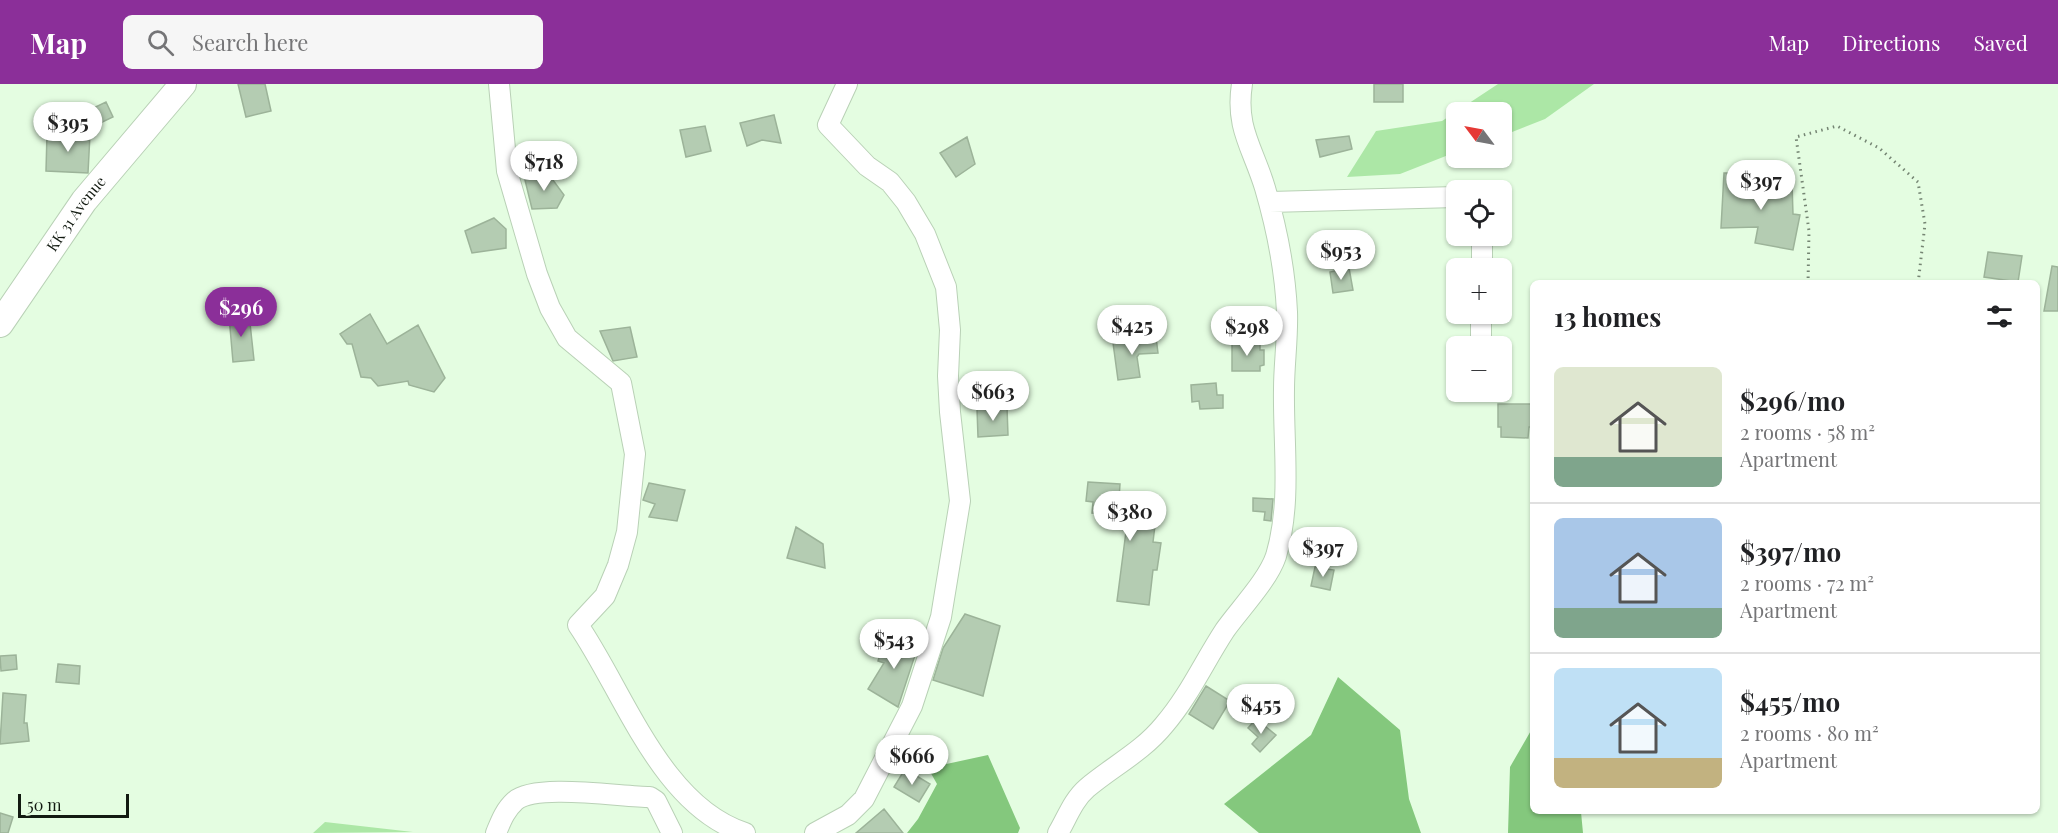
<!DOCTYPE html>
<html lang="en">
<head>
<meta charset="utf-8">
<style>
	:root { --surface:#fff; --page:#f6f6f6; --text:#202124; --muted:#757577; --line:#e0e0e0; --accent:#8b2f99 }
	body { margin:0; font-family:"Playfair Display",serif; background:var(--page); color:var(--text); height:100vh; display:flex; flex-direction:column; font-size:22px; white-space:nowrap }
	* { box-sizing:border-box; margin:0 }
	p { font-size:20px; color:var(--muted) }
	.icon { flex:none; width:33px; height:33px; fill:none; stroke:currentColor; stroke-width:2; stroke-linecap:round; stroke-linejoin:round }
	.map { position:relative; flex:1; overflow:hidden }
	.sheet { position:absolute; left:1530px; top:196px; width:510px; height:534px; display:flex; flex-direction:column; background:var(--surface); border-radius:9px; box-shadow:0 2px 4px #0004 }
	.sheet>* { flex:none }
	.needle { width:39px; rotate:302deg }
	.tools { position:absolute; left:1446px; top:18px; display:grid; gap:12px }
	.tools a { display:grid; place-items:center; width:66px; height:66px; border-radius:9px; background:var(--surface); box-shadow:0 2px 4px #0004; font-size:30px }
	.scale { position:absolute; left:18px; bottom:15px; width:111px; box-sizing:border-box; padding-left:6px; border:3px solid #121a11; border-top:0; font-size:16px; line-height:21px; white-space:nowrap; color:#121a11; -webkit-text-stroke:4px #e4fde1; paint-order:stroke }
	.price { position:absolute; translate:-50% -51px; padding:0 14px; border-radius:21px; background:#fff; color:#222; font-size:20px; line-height:39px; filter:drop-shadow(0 2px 3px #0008) }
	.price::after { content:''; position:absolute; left:50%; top:36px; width:18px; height:14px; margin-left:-9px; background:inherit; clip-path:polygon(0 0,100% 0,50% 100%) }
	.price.on { background:var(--accent); color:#fff }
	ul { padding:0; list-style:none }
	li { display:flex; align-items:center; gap:18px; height:150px; padding:0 24px }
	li+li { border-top:2px solid var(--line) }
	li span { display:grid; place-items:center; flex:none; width:168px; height:120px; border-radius:9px; color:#555 }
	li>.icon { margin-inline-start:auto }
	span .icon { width:72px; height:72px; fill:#fffc; stroke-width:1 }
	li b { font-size:26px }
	h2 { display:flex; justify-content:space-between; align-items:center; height:72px; padding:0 24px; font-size:26px }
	header { display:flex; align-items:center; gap:36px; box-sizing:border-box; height:84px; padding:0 30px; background:var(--accent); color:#fff }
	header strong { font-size:28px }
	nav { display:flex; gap:33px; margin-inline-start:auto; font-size:21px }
	.search { width:420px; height:54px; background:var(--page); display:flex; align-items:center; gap:15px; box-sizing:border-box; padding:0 21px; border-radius:9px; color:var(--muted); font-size:22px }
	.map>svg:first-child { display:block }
</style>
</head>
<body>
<header>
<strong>Map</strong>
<div class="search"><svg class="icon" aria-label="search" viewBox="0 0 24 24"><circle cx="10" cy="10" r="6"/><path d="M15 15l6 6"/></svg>Search here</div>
<nav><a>Map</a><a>Directions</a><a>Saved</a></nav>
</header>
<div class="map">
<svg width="2058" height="749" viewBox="0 0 2058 749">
	<rect width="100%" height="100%" fill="#e4fde1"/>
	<path fill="#ace7a6" d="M1498,0H1594L1545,35L1502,52V28H1456V68L1400,90L1347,93L1376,47L1442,37Z
		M325,738L413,748L313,749Z"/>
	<path fill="#84c87d" d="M1338,593L1400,646L1409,715L1421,749H1259L1224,720L1311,651Z
		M1533,643V728H1581L1583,749H1508L1510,683Z
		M988,671L1020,744L1018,749H907L918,735L937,700L928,684Z"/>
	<path fill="#b4ccb2" stroke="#9cb399" stroke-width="1.5" d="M238,0H265L271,27L246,33Z
		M1374,0H1403V18H1374Z
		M106,18L113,33L94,42L87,27Z
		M774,31L781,59L762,56L747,62L740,39Z
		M705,42L711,67L686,73L680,46Z
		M47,50H90L88,89L46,87Z
		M1349,52L1352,65L1320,73L1316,56Z
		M967,53L975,80L956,93L940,69Z
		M547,88L564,111L557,124L532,125L525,96Z
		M1724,89H1742L1741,102L1792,99L1793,130L1800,131L1793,166L1755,159L1758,143L1721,144Z
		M494,134L506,145V164L472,169L465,147Z
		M1988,168L2022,172L2018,198L1984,193Z
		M2052,182L2058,183V227H2044Z
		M1349,184L1353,206L1333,209L1330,188Z
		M249,230L254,276L233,278L229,232Z
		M370,230L387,260L418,241L445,294L434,308L409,301L408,297L378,302L371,294L361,293L352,260H347L340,250Z
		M630,243L637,273L613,277L600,247Z
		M1156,253L1158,269L1139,270L1137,273L1140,293L1118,296L1113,259Z
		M1232,259H1260V266H1264V281L1260,282V287H1232Z
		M1216,299L1217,311H1223V324L1200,325L1199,317L1192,318L1191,301Z
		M1498,320H1532V343H1529L1528,354L1501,353V343H1498Z
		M1007,323L1008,351L978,353L977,325Z
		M1088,398L1120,400L1119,415L1144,419L1142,431L1156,433L1153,458L1161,459L1157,486H1153L1149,521L1117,517L1128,432L1092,429L1093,418L1086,417Z
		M649,399L685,406L677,437L649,433L655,420L643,416Z
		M1253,414L1273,415L1271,437L1264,436L1265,428L1253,427Z
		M796,443L823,460L825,484L787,474Z
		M1315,483L1334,486L1330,506L1311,502Z
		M965,530L1000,542L983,612L933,596L943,564Z
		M885,553L918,562L898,623L868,605L884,579L878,577Z
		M16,571L17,585L1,587L0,572Z
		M58,580L80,582L79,600L56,598Z
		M1206,602L1230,617L1213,645L1189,630Z
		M3,609L26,611L24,639H27L29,657L0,660Z
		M1256,635L1276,651L1260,668L1252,660L1258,653L1248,644Z
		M905,685L930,700L919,718L894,703Z
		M884,725L903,749H856Z
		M0,729L13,733L8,749H0Z"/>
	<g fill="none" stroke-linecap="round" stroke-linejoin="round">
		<defs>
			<path id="minor" d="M499,0L507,87L537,190L550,224L567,254L621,299L635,370L627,448L618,481L605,512L578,541C624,608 661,722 745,749
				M1269,118L1456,113
				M1482,184V152
				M1481,262V230
				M496,749C501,737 505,726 515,717C536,699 621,713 650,713L656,717L672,749
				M815,749L848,731L864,715L912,622L941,533L960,417L950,328L948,292L950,246L946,203L925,150L906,118L890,98L867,82L828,41L847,0
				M1058,749C1067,734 1073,716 1087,704C1113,682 1142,668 1164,641C1189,612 1204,578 1225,546C1240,525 1268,496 1276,472C1292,418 1283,360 1284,305C1284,280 1288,253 1287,228C1285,185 1277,145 1265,104C1253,64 1235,44 1242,0"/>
			<g id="major">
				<path id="s1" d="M0,240L84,117L183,0"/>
			</g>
		</defs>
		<use href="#minor" stroke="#b9d1b6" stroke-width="22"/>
		<use href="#major" stroke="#b9d1b6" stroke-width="28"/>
		<path stroke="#758573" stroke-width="3" stroke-dasharray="1.5 4.5" stroke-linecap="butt" d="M1808,200L1809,147L1796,53L1837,42L1879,64L1918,98L1925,140L1918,200"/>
		<use href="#minor" stroke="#fff" stroke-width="20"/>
		<use href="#major" stroke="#fff" stroke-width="26"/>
	</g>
	<g text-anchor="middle" stroke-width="6" stroke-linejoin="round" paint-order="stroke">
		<g font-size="15" fill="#121a11" stroke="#e4fde1">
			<text dy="5" stroke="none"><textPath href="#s1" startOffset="134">KK 31 Avenue</textPath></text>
		</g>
	</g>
</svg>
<div class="tools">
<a><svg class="needle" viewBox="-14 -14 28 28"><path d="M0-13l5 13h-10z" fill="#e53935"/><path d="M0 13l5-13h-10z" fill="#757577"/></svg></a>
<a><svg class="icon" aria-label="locate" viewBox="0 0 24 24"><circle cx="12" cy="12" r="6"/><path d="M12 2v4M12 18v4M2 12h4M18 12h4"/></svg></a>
<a>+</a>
<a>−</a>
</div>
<div class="scale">50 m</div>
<b class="price" style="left:68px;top:69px">$395</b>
<b class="price" style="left:544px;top:108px">$718</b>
<b class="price" style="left:1761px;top:127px">$397</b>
<b class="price" style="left:1341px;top:197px">$953</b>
<b class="price on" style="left:241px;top:254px">$296</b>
<b class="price" style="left:1132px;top:272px">$425</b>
<b class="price" style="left:1247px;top:273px">$298</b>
<b class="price" style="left:993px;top:338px">$663</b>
<b class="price" style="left:1130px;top:458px">$380</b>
<b class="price" style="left:1323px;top:494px">$397</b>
<b class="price" style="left:894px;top:586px">$543</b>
<b class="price" style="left:1261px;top:651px">$455</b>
<b class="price" style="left:912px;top:702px">$666</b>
<section class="sheet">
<h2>13 homes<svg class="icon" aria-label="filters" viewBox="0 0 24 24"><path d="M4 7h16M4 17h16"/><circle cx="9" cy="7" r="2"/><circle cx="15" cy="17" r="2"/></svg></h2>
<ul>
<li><span style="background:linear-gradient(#dfe7d0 75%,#7fa58c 0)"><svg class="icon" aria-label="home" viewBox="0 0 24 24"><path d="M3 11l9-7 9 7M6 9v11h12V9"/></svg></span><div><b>$296/mo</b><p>2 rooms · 58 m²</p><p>Apartment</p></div></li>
<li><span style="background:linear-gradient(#a9c7e8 75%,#7fa58c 0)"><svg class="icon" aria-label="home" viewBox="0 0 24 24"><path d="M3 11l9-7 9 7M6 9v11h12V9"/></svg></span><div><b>$397/mo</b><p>2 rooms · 72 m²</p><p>Apartment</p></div></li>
<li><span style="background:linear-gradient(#bfe0f5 75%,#c2b280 0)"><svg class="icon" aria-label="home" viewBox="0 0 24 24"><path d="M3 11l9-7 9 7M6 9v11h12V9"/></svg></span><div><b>$455/mo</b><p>2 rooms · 80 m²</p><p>Apartment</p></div></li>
</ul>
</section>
</div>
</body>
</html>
